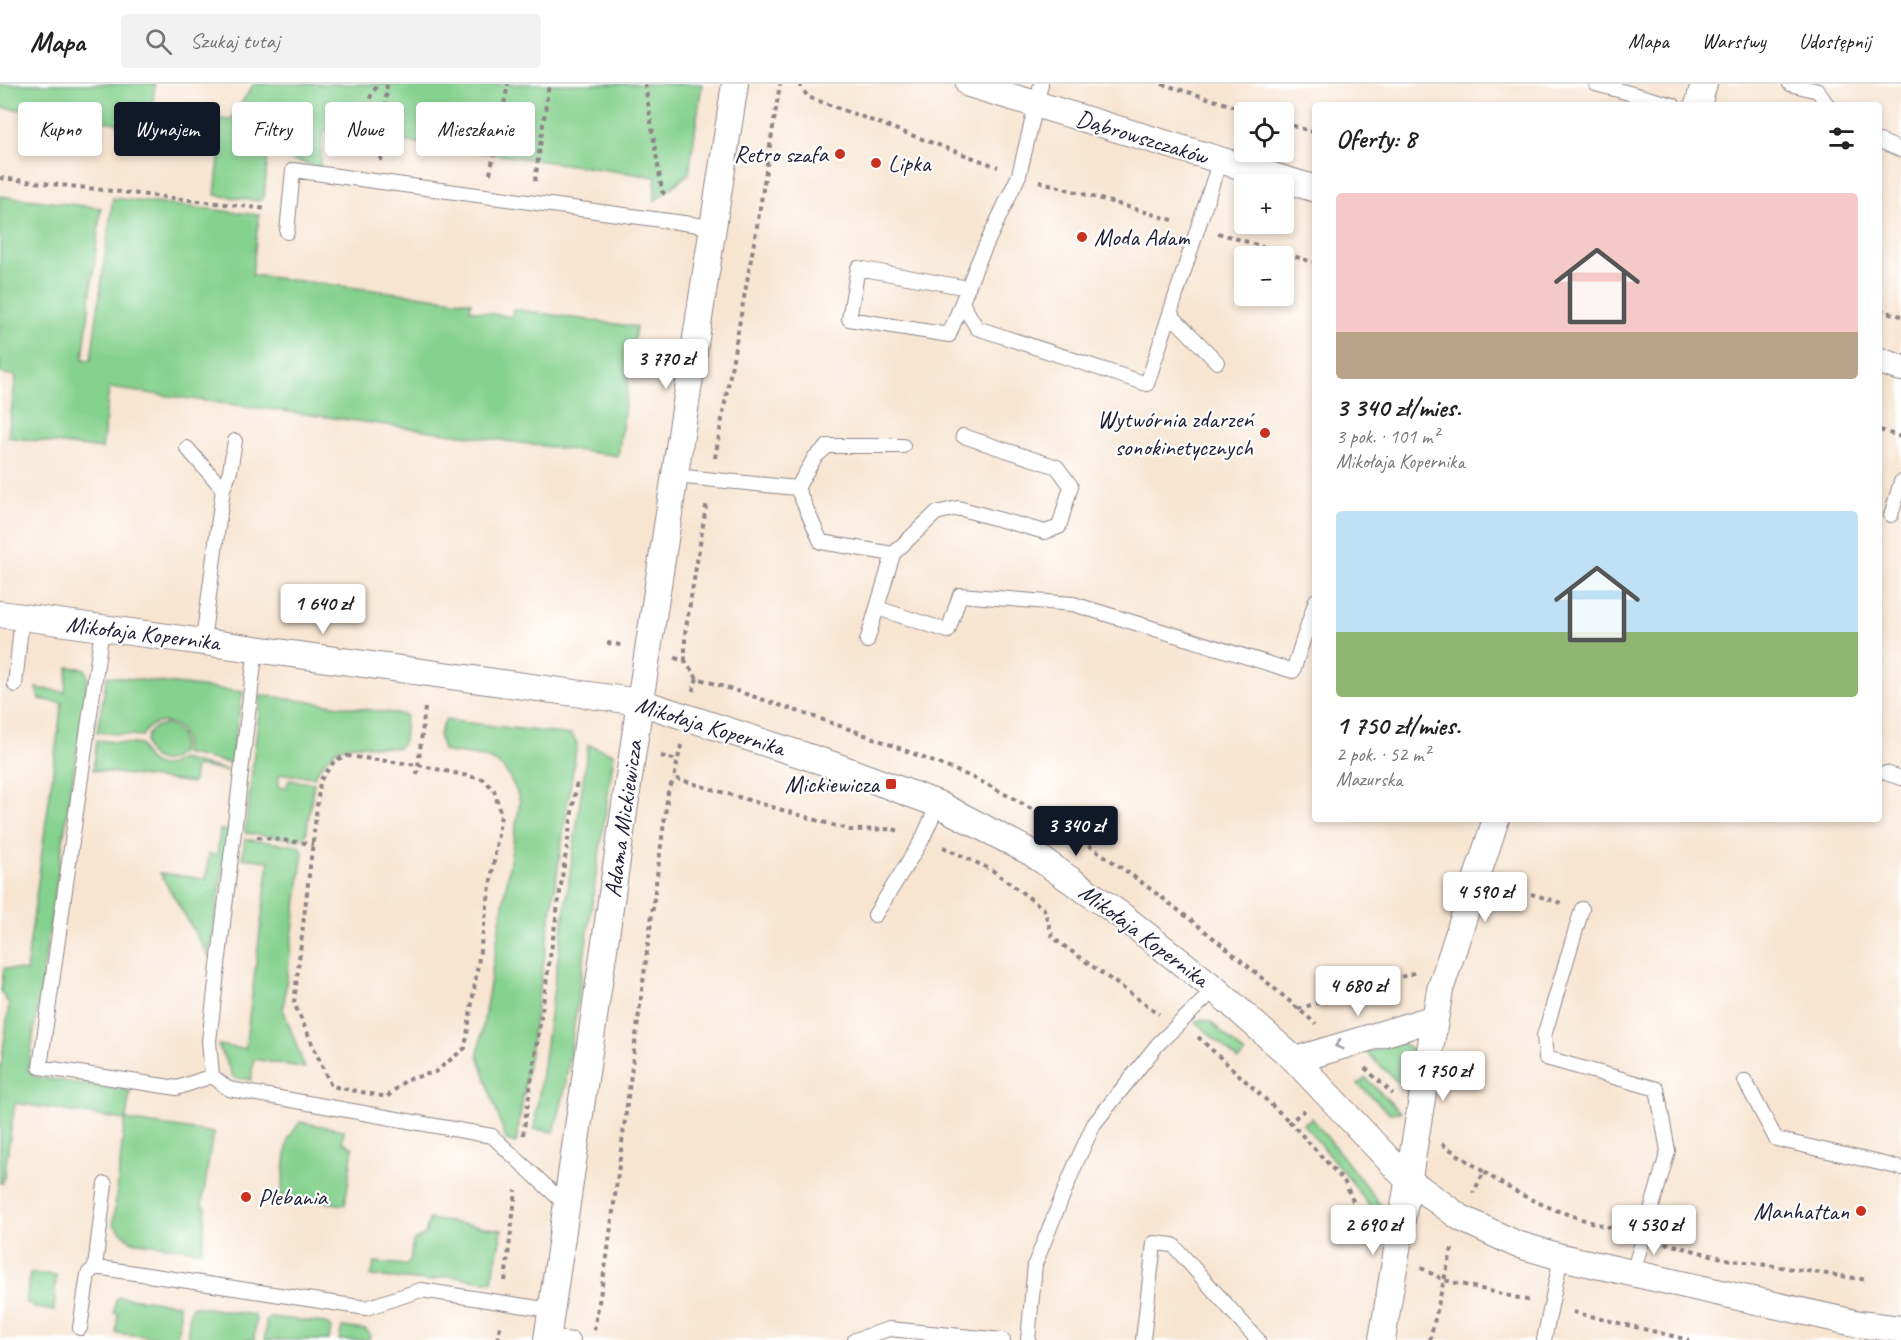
<!DOCTYPE html>
<html lang="pl">
<head>
<meta charset="utf-8">
<style>
	:root { --surface:#fff; --page:#f2f2f2; --text:#222; --muted:#767676; --line:#e0e0e0; --accent:#111827 }
	body { margin:0; font-family:Caveat,sans-serif; background:var(--page); color:var(--text); height:100vh; display:flex; flex-direction:column; font-size:22px; white-space:nowrap }
	* { box-sizing:border-box; margin:0 }
	p { font-size:20px; color:var(--muted) }
	.icon { flex:none; width:33px; height:33px; fill:none; stroke:currentColor; stroke-width:2; stroke-linecap:round; stroke-linejoin:round }
	.map { position:relative; flex:1; overflow:hidden }
	.side { position:absolute; left:1312px; top:18px; width:570px; height:720px; display:flex; flex-direction:column; background:var(--surface); border-radius:6px; box-shadow:0 3px 9px #0003 }
	.side>* { flex:none }
	.guide { position:absolute; left:18px; top:18px; width:570px; height:54px; display:flex; gap:12px }
	.controls { position:absolute; left:1234px; top:18px; display:grid; gap:12px }
	.controls a { display:grid; place-items:center; width:60px; height:60px; border-radius:6px; background:var(--surface); box-shadow:0 3px 9px #0003; font-size:30px }
	.price { position:absolute; translate:-50% -51px; padding:0 14px; border-radius:6px; background:#fff; color:#222; font-size:20px; line-height:39px; filter:drop-shadow(0 2px 3px #0008) }
	.price::after { content:''; position:absolute; left:50%; top:36px; width:18px; height:14px; margin-left:-9px; background:inherit; clip-path:polygon(0 0,100% 0,50% 100%) }
	.price.on { background:var(--accent); color:#fff }
	ul { padding:0; list-style:none }
	li { display:grid; align-content:center; gap:12px; height:318px; padding:0 24px }
	li span { display:grid; place-items:center; height:186px; border-radius:6px; color:#555 }
	li>.icon { margin-inline-start:auto }
	span .icon { width:108px; height:108px; fill:#fffc; stroke-width:1 }
	li b { font-size:26px }
	h2 { display:flex; justify-content:space-between; align-items:center; height:72px; padding:0 24px; font-size:26px }
	.chip { padding:0 21px; border-radius:6px; background:var(--surface); box-shadow:0 3px 9px #0003; font-size:21px; line-height:54px }
	.chip.on { background:var(--accent); color:#fff }
	header { display:flex; align-items:center; gap:36px; box-sizing:border-box; height:84px; padding:0 30px; background:var(--surface); border-bottom:2px solid var(--line) }
	header strong { font-size:28px }
	nav { display:flex; gap:33px; margin-inline-start:auto; font-size:21px }
	.search { width:420px; height:54px; background:var(--page); display:flex; align-items:center; gap:15px; box-sizing:border-box; padding:0 21px; border-radius:6px; color:var(--muted); font-size:22px }
	.map>svg:first-child { display:block }
</style>
</head>
<body>
<header>
<strong>Mapa</strong>
<div class="search"><svg class="icon" aria-label="search" viewBox="0 0 24 24"><circle cx="10" cy="10" r="6"/><path d="M15 15l6 6"/></svg>Szukaj tutaj</div>
<nav><a>Mapa</a><a>Warstwy</a><a>Udostępnij</a></nav>
</header>
<div class="map">
<svg width="1901" height="1256" viewBox="0 0 1901 1256">
	<rect width="100%" height="100%" fill="#fff"/>
	<filter id="ink" filterUnits="userSpaceOnUse"><feTurbulence type="fractalNoise" baseFrequency=".0167" numOctaves="2"/><feDisplacementMap in="SourceGraphic" scale="12" xChannelSelector="R" yChannelSelector="G"/><feConvolveMatrix kernelMatrix="1 2 1 2 8 2 1 2 1" color-interpolation-filters="sRGB"/></filter>
	<filter id="wash" filterUnits="userSpaceOnUse"><feTurbulence type="fractalNoise" baseFrequency=".008" numOctaves="4" result="noise"/><feDisplacementMap in="SourceGraphic" scale="24" xChannelSelector="R" yChannelSelector="G"/><feGaussianBlur stdDeviation="1.35" result="paint"/><feColorMatrix in="noise" values="0 0 0 0 0 0 0 0 0 0 0 0 0 0 0 0 0 1.4 0 .05"/><feComposite in="paint" operator="in"/></filter>
	<g filter="url(#wash)">
		<rect width="100%" height="100%" fill="#f8e5d1"/>
		<path fill="#85d18e" stroke="#547a64" stroke-width="1.5" d="M0,0H155L152,28L230,36L254,0H702L689,89L654,117L656,93L324,46L320,83L268,70L264,113L260,117L215,111L220,65L148,55L149,49L118,44V39L0,23Z
			M0,112L101,124L83,275L91,276L113,114L259,131L252,191L471,218L470,226L512,233L513,225L636,243L618,372L109,304L102,365L8,353L16,292L0,289Z
			M68,583L85,585L88,593L28,986L36,993L130,1007L126,1036L215,1049L212,1054L202,1122L206,1123L202,1167L131,1157L113,1140L125,1036L15,1019L3,1099H0V989L9,921L1,907L4,884L26,887L62,619L39,615L36,604L65,608Z
			M107,592L243,608L230,679L183,669C193,640 156,626 142,652L97,648Z
			M261,611L406,631L404,657L398,664C353,662 339,650 314,693L282,690L279,692L278,703L286,704L289,696L314,699L306,751L300,756L245,749Z
			M445,636L572,651L577,659L516,1059L506,1056L478,971L520,717C503,668 489,675 443,667L439,651Z
			M146 659a18 18 0 1 1 36 0a18 18 0 1 1-36 0Z
			M97,656L141,661C145,681 163,688 180,675L229,687L195,682L193,699L93,686Z
			M588,661L614,670L564,1010L554,1048L534,1045Z
			M220,746L229,747L209,873L160,789L206,795L209,770L217,771Z
			M245,755L299,762L303,768L283,925L305,984L254,975L251,996L234,994L218,961L245,965L269,777L242,774Z
			M1202,935L1211,938L1245,970L1238,976L1196,938Z
			M1401,958L1411,964L1413,971L1408,1008L1366,968Z
			M1366,994L1400,1028L1389,1029L1358,1000Z
			M1312,1034L1384,1125L1383,1142L1352,1098L1303,1040Z
			M300,1038L344,1046L342,1057L353,1064L345,1121L281,1112L288,1055Z
			M429,1135L502,1146L492,1198L448,1192L428,1197L371,1192L375,1178L406,1181L410,1178L413,1157L425,1151Z
			M30,1189L56,1191L54,1227L35,1224L26,1218Z
			M119,1213L178,1220L180,1230L177,1256L116,1249L118,1230L114,1229L116,1215Z
			M193,1222L254,1231L256,1236L254,1256H187L190,1228Z
			M270,1233L326,1239L331,1244L329,1256H265L266,1237Z
			M342,1243L366,1246L370,1250L369,1256H339Z"/>
	</g>
	<g filter="url(#ink)">
		<g fill="none" stroke-linecap="round" stroke-linejoin="round">
			<defs>
				<path id="lane" d="M1596,0L1673,21
					M1790,0L1818,7L1827,21
					M1880,57L1901,66
					M287,148L293,86L713,143
					M968,204L858,184L849,235L949,251L978,178L1019,91L1041,0
					M962,219L977,244L1147,300L1220,76
					M1170,230L1217,278
					M187,364L223,405L203,557
					M675,392L797,404
					M797,404L821,458L893,470L867,557
					M797,404L815,373L828,362H903
					M223,405L230,387L235,357
					M1891,431L1901,398
					M893,470L936,429L958,424L1045,448L1059,443L1071,402L1057,383L963,352
					M877,524L948,547L960,511L1073,520L1293,587L1316,516
					M102,545L40,983L177,1004L212,992
					M256,563L209,957L212,992L229,1005L492,1052L565,1120
					M15,601L22,532
					M1886,689L1901,694
					M1582,825L1544,952L1546,974L1657,1005L1668,1067L1633,1189
					M875,831L922,756L938,720
					M1745,997L1776,1055L1901,1084
					M95,1183L105,1100
					M80,1244L88,1190L95,1183L366,1224L421,1206L551,1226
					M547,1253L573,1256
					M855,1256L889,1245L1003,1256
					M1028,1256L1035,1180L1076,1079L1094,1040L1158,960L1215,905
					M1143,1256L1154,1159L1173,1161L1258,1256
					M1544,1256L1561,1173"/>
				<path id="street" d="M969,0L1316,105
					M1698,21L1704,0
					M1880,277L1901,284
					M0,530L640,618L830,680L938,720L1032,769L1122,832L1215,905L1295,976L1407,1095L1461,1134L1516,1160L1561,1173L1859,1240L1901,1245
					M1295,976L1435,934
					M547,1256L640,618L735,0
					M1382,1256L1440,906L1496,735"/>
			</defs>
			<use href="#lane" stroke="#8d8486" stroke-width="16"/>
			<use href="#street" stroke="#8d8486" stroke-width="28"/>
			<path stroke="#8d8486" stroke-width="4" stroke-dasharray="4.5 4.5" stroke-linecap="butt" d="M645,0L662,107L667,113
				M799,0L808,13L998,83
				M1162,0L1252,28
				M1284,39L1316,49
				M338,69L378,0
				M381,77L387,0
				M490,90L508,0
				M0,94L268,125
				M535,97L549,0
				M1039,97L1176,137
				M1218,149L1316,179
				M1880,226L1901,232
				M1880,346L1901,353
				M715,374L757,142L780,0
				M607,559L621,561
				M675,574L685,577L697,594
				M685,577V550L707,417
				M693,607L697,594C773,619 849,643 924,674C943,682 964,689 982,698C1101,758 1216,854 1316,940
				M681,661L674,694L850,746L893,745L902,748
				M347,672L418,681L482,695L494,706L501,731L465,964L435,988L406,996L387,1013L331,1002L294,919L320,697L335,676Z
				M661,672L678,676
				M417,691L425,624
				M257,753L313,760
				M943,763L992,786L1044,825L1053,854L1159,930
				M1505,802L1561,819
				M1298,925L1417,888
				M1198,953L1290,1038
				M1365,984L1393,1010
				M1305,1026L1290,1038L1344,1097L1369,1152
				M523,1051L577,696
				M1442,1060L1484,1088L1473,1109
				M1484,1088C1529,1119 1570,1133 1623,1147
				M1665,1159L1726,1175L1868,1196
				M1421,1184L1444,1196L1453,1161
				M505,1197L516,1106
				M1573,1228L1689,1256
				M594,1246L607,1173L668,708L674,694
				M498,1256L500,1240
				M1430,1256L1444,1196L1531,1217"/>
			<use href="#lane" stroke="#fff" stroke-width="14"/>
			<use href="#street" stroke="#fff" stroke-width="26"/>
		</g>
		<defs><path id="oneway-chevron" d="M-2-3.5L2.5 0L-2 3.5" fill="none" stroke-width="1.6" stroke-linecap="round" stroke-linejoin="round" transform="scale(1.5)"/></defs>
		<use stroke="#9c9ca7" href="#oneway-chevron" transform="translate(1339 961) rotate(163)"/>
	</g>
	<g fill="#c8321e" stroke="#fff" stroke-width="2">
		<circle cx="840" cy="70" r="6"/>
		<circle cx="876" cy="79" r="6"/>
		<circle cx="1082" cy="153" r="6"/>
		<circle cx="1265" cy="349" r="6"/>
		<rect x="885" y="694" width="12" height="12" rx="3"/>
		<circle cx="246" cy="1113" r="6"/>
		<circle cx="1861" cy="1127" r="6"/>
	</g>
	<g text-anchor="middle" stroke-width="4.5" stroke-linejoin="round" paint-order="stroke">
		<g font-size="24" fill="#22223b" stroke="#fff">
			<text transform="translate(1142 53) rotate(17)" y="8">Dąbrowszczaków</text>
			<text transform="translate(143 549) rotate(7)" y="8">Mikołaja Kopernika</text>
			<text transform="translate(710 642) rotate(17)" y="8">Mikołaja Kopernika</text>
			<text transform="translate(623 735) rotate(-82)" y="8">Adama Mickiewicza</text>
			<text transform="translate(1144 851) rotate(37)" y="8">Mikołaja Kopernika</text>
		</g>
		<g font-size="24" fill="#22223b" stroke="#fff" text-anchor="end">
			<text x="828" y="78">Retro szafa</text>
			<text x="888" y="87" text-anchor="start">Lipka</text>
			<text x="1094" y="161" text-anchor="start">Moda Adam</text>
			<text x="1253" y="343">Wytwórnia zdarzeń<tspan x="1253" dy="28">sonokinetycznych</tspan></text>
			<text x="879" y="708">Mickiewicza</text>
			<text x="258" y="1121" text-anchor="start">Plebania</text>
			<text x="1849" y="1135">Manhattan</text>
		</g>
	</g>
</svg>
<div class="controls">
<a><svg class="icon" aria-label="locate" viewBox="0 0 24 24"><circle cx="12" cy="12" r="6"/><path d="M12 2v4M12 18v4M2 12h4M18 12h4"/></svg></a>
<a>+</a>
<a>−</a>
</div>
<b class="price" style="left:666px;top:306px">3 770 zł</b>
<b class="price" style="left:323px;top:551px">1 640 zł</b>
<b class="price on" style="left:1076px;top:773px">3 340 zł</b>
<b class="price" style="left:1485px;top:839px">4 590 zł</b>
<b class="price" style="left:1358px;top:933px">4 680 zł</b>
<b class="price" style="left:1443px;top:1018px">1 750 zł</b>
<b class="price" style="left:1373px;top:1172px">2 690 zł</b>
<b class="price" style="left:1654px;top:1172px">4 530 zł</b>
<div class="guide">
<a class="chip">Kupno</a>
<a class="chip on">Wynajem</a>
<a class="chip">Filtry</a>
<a class="chip">Nowe</a>
<a class="chip">Mieszkanie</a>
</div>
<section class="side">
<h2>Oferty: 8<svg class="icon" aria-label="filters" viewBox="0 0 24 24"><path d="M4 7h16M4 17h16"/><circle cx="9" cy="7" r="2"/><circle cx="15" cy="17" r="2"/></svg></h2>
<ul>
<li><span style="background:linear-gradient(#f6c9c9 75%,#b9a48a 0)"><svg class="icon" aria-label="home" viewBox="0 0 24 24"><path d="M3 11l9-7 9 7M6 9v11h12V9"/></svg></span><div><b>3 340 zł/mies.</b><p>3 pok. · 101 m²</p><p>Mikołaja Kopernika</p></div></li>
<li><span style="background:linear-gradient(#bfe0f5 65%,#8fb573 0)"><svg class="icon" aria-label="home" viewBox="0 0 24 24"><path d="M3 11l9-7 9 7M6 9v11h12V9"/></svg></span><div><b>1 750 zł/mies.</b><p>2 pok. · 52 m²</p><p>Mazurska</p></div></li>
</ul>
</section>
</div>
</body>
</html>
